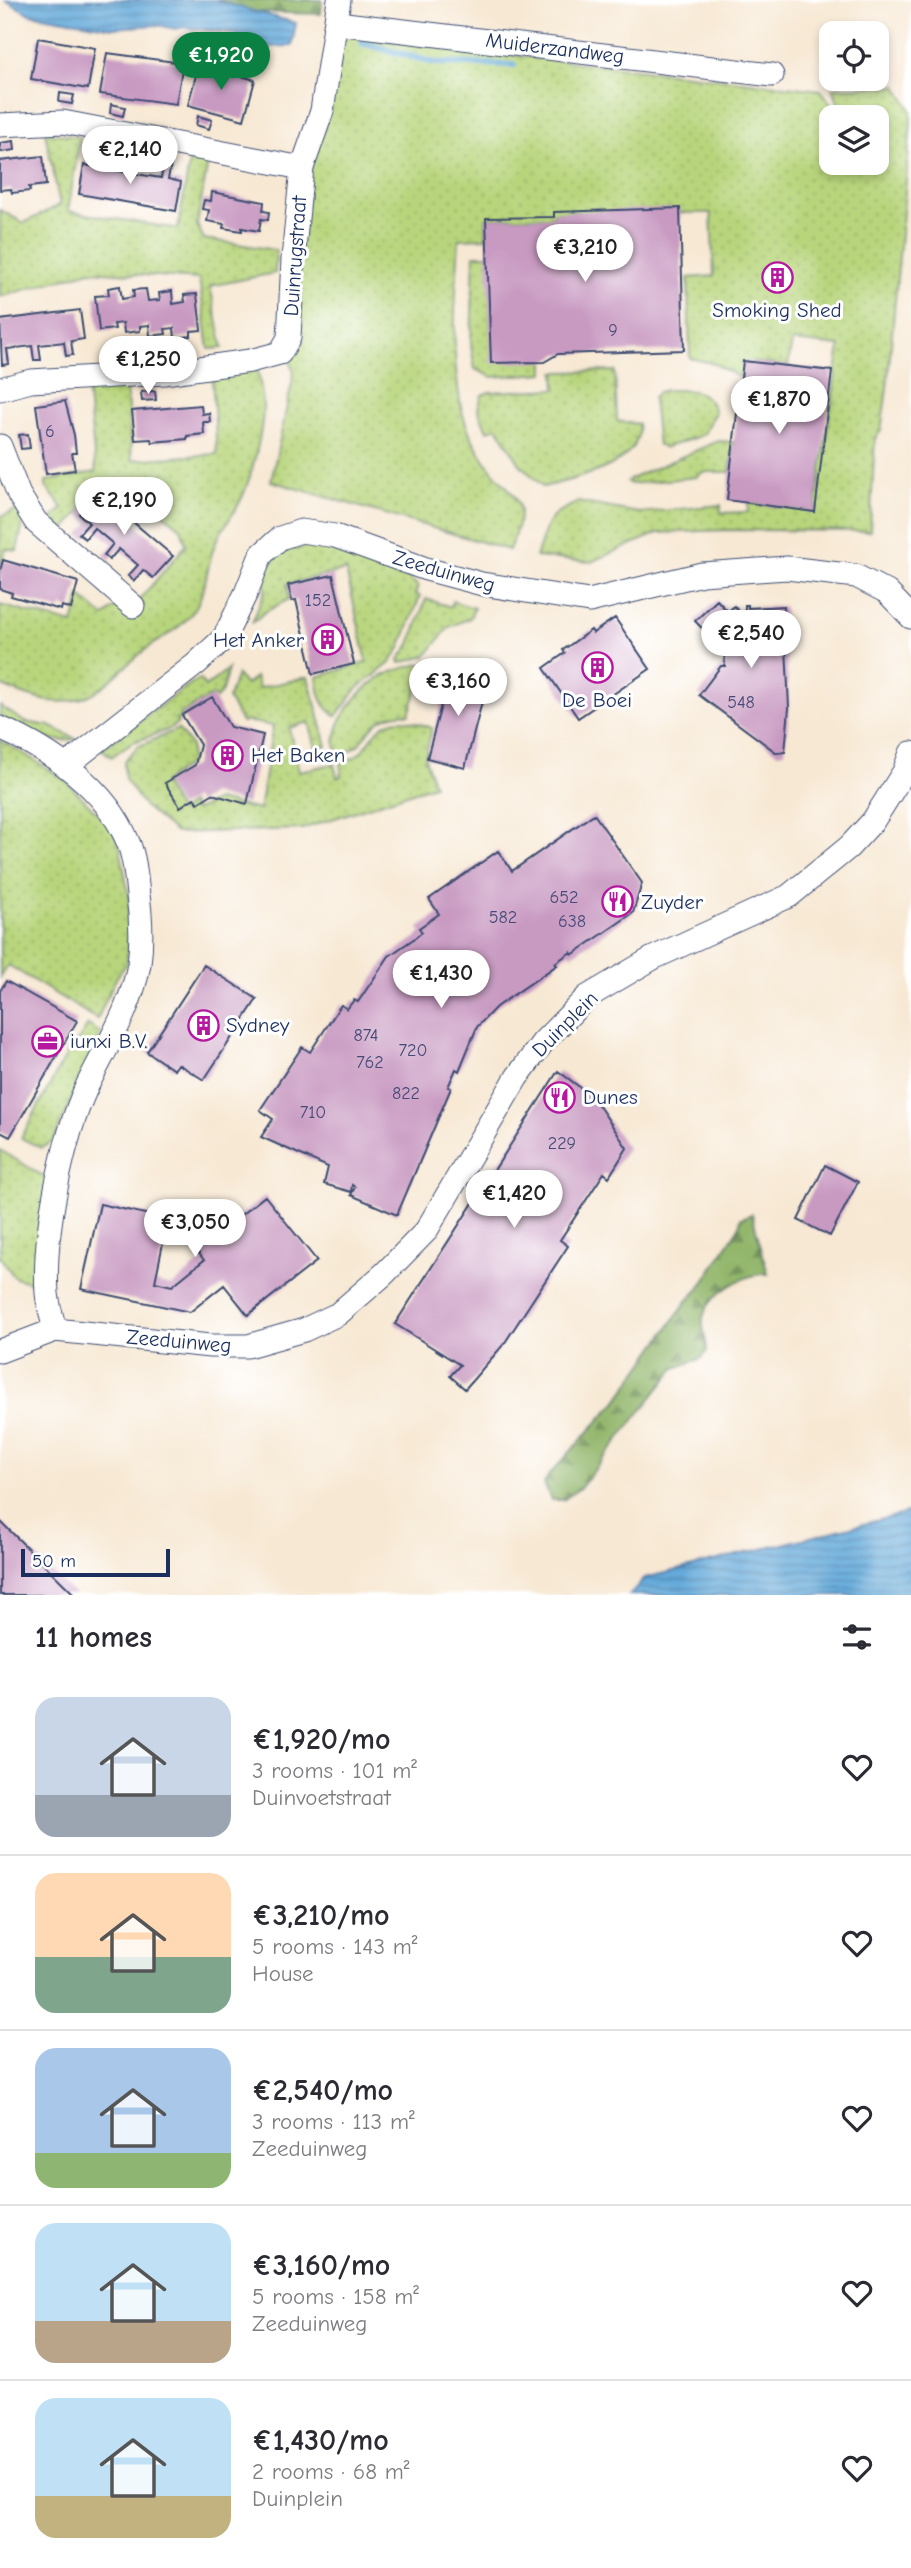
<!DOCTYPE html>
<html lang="en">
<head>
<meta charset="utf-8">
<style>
	:root { --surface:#fff; --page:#f2f2f3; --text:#2b2b33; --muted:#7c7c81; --line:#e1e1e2; --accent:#0b8043 }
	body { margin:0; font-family:"Comic Neue",sans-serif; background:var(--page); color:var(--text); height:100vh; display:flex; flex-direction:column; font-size:26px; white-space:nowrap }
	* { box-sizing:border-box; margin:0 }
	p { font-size:23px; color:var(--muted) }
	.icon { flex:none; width:38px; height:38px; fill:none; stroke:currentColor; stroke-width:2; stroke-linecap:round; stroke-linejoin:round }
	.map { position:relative; height:1595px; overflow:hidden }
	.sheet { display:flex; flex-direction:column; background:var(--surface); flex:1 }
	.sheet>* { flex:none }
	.fabs { position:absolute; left:819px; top:21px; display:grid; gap:14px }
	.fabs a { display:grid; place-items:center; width:70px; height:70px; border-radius:14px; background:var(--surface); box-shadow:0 4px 10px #0003; font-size:35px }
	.scale { position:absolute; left:21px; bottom:18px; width:149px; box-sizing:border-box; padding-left:7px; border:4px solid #1b2f5e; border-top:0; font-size:19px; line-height:24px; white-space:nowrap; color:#1b2f5e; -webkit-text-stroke:5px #fff; paint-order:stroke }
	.price { position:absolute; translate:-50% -60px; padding:0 16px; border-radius:24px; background:#fff; color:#222; font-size:23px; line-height:46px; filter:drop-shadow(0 2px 4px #0008) }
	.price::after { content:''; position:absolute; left:50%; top:42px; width:21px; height:16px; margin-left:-10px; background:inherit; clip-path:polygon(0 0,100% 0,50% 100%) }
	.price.current { background:var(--accent); color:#fff }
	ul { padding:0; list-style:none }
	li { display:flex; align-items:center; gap:21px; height:175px; padding:0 35px }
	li+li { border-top:2px solid var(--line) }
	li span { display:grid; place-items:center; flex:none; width:196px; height:140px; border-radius:21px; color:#555 }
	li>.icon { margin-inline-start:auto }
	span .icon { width:84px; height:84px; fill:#fffc; stroke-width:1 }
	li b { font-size:30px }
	h2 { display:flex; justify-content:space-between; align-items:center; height:84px; padding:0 35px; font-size:30px }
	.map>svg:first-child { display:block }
</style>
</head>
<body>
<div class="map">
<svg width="911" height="1595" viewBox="0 0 911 1595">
	<defs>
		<pattern id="grass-dots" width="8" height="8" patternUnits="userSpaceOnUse" patternTransform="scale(1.75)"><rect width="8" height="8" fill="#b8d57b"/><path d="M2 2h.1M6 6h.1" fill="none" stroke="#9eb76d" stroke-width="1.8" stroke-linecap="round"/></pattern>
		<pattern id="forest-firs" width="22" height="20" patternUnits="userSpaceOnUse" patternTransform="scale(1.75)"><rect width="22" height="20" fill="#92b66b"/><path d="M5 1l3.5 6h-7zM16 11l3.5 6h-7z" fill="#76945b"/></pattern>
		<pattern id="water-rules" width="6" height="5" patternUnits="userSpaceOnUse" patternTransform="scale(1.75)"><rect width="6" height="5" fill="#65aada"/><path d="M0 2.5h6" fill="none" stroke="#528bb4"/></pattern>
	</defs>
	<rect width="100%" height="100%" fill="#fff"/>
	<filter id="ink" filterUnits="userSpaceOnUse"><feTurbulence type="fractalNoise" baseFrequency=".0143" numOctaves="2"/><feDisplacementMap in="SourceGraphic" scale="14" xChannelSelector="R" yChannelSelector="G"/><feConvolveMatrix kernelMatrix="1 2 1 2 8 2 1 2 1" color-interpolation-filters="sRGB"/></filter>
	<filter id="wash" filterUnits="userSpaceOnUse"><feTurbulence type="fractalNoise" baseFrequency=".00686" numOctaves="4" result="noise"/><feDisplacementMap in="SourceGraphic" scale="28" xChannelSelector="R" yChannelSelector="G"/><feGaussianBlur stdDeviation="1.57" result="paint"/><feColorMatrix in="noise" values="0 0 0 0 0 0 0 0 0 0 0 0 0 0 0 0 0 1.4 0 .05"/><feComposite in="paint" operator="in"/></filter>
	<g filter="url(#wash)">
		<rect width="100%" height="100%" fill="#f7e8d3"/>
		<path fill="url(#grass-dots)" stroke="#6a826c" stroke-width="2" fill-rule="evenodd" d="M344,36L821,90L835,109L838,102L832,88L897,86L911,110V124L887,389L881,431L875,438L870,531L726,530L658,533L591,562L536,557L547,525L556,513L578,502L639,513L721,505V513L748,512L749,503L815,511L840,346L792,341L788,366L753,362L750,379L739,377L715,364L690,358L688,278L714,276L711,213L554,212V217L486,218V238L459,239C456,294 450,352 461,406C465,428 478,451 491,469C501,483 520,495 520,513C520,524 513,539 509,550L271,481L294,373L288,353L309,168ZM831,117H877V163H831Z
			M45,132L80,137L68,211L178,229L190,158L208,161L197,225L204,239L276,250L275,273L210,286L223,348L209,349L199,279L90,271L0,297V210L24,223L60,205Z
			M474,255H488L544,362V373L492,377L475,369L471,346Z
			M257,367C260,381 263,396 263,410C262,433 253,471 244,493C237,511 223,526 215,544C207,564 207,586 197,605C185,627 164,636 145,650C129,662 116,677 101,688C68,713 33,699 0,685V605L73,624L80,596L104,617L118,604L129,612L186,545L181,528L119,480L106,481L64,530L52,518L63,508L46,487V481L96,472L87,387L126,384L132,460L217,454L212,376Z
			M615,371L617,421L638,424C645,466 573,479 543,487L520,464L497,427L487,431L478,409L482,395L489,392L556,389L555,372Z
			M666,390C688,390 707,387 715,412L705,432L700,436L664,448L658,445L653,398L658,392Z
			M718,441L734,442L730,472H703L696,477L631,484L627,482L630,479Z
			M17,510L24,519L17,551L6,549L0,567V517Z
			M317,545L400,570L418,586L415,594L420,596L400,648L390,663L357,689L336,716C321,706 319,694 317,677L367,662L346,570L287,584L289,599L265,612L252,623L265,591L264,570L283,551Z
			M426,599L451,607L452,601L474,608L470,618L449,627L426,656L400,663L399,660L410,644Z
			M419,664L425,665L409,714C365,711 371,747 342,754L336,749C331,720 362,686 387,674C396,669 408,667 419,664Z
			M228,669L222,691L216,699L213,695L180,714L181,718L176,720L178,723L167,730L131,743L111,757L102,749L190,684L200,679L205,687Z
			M237,675L246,685L255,677L259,688L308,677L327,746L316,748L309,722L289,728L299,771L334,764L337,777L342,776L340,762C345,760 352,759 356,756C372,746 374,722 399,720C410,719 422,725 432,728L425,758L434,785L302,829L176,833L145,807L125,779L124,761L137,747L178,729L191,746L190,763L163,783L180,812L191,803L195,811L217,800L259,810L273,726L246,721L242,723L228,699Z
			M0,706L25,722L50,726L76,739C45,746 26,729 0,717Z
			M0,740L31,758L66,781L108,824L119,842L129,896L127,964C114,976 106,1002 97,1019L8,965L0,977Z
			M88,1025L101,1033L53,1142L41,1148L21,1138L74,1041L77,1042Z
			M0,1150L48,1179L36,1284L15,1278L0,1257Z"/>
		<path fill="url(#forest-firs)" stroke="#567264" stroke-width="2" d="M215,0H322L321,14L252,12Z
			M752,1214L768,1274C746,1272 708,1294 703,1318C701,1327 707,1341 707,1351L702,1358L675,1368L581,1487L563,1500H551L544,1483L548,1476L616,1402L687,1301L699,1289L739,1227L741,1218Z"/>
		<path fill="url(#water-rules)" stroke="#406c9c" stroke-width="2" d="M5,0H215L296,23L292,46L265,47L233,33L184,27L176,29L158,25L113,28L30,14Z
			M911,1512V1595H629L645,1578Z"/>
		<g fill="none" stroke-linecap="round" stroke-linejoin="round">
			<path stroke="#65aada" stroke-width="6" d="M362,43L435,63L514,65"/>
		</g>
		<g id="blocks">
			<path fill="#c899c1" d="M38,38L95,48L88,89L31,79Z
				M107,53L183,63L176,104L100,94Z
				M199,64L255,80L244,120L188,105Z
				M60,93L74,95L72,104L59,102Z
				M111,104L125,107L123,116L110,113Z
				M198,116L212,120L209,129L196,125Z
				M14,141L15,150L1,152L0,143Z
				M100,152L107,154L105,168L129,173L132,158L139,159L136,174L161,178L164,164L171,165L168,179L181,182L176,211L79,194L84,165L98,167Z
				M43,156L46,185L29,187L30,191L12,193L11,189L0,190V161Z
				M212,192L264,202L263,211L269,212L268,220L261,219L259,231L242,228V231L223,228L224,224L207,221L209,210L202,209L204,200L211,201Z
				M680,208L684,350L558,354L544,362L491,363L486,218L554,217V212Z
				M120,286L122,299L134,297L133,290L146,289L148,301L160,300L159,293L172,291L173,304L185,302L184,295L197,294L201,330L191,331V336L175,338L174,328L165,329L166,334L150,336L149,325L140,326V331L124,333L123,323L114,324L115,329L99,331L95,296L109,295L108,288Z
				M80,310L84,339L71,341L73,355L66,356L64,342L39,345L41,360H34L32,346L7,349L9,364L2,365L0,320Z
				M743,361L832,371L815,512L727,500Z
				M155,391L156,400L142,401L141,392Z
				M65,401L74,435L76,453H72L75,470L46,474L36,405Z
				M201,405L202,414L209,413L210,422H203L204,434L187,436V439L152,442L151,439L135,440L132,411Z
				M28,434L30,448L21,449L19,435Z
				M98,492L173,556L153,578L143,570L134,581L128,576L138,565L119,549L109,560L104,555L113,544L94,528L85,539L79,534L89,523L79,514Z
				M3,560L78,582L71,609L62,606L61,610L11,596L12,593L0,589V571Z
				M333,575L354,664L313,674L296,600L292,601L288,585Z
				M717,600L728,612L734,606L741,614L745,610V605H748V608L784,606L789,708L785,752L777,753L699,695L721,666H725L724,647H720L695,621Z
				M615,618L650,669L578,718L544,668L565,653L563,650L591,630L593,633Z
				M451,668L488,678L465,768L427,758Z
				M212,697L230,727L263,735L247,804L212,794L198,803L194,798L180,807L165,783L195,765L200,745L182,715Z
				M594,814L642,883L633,913L572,955L571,952L555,963L557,965L496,1007L477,1027L459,1071L456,1069L448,1087L451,1088L397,1215L351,1195L355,1187L352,1185L351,1192L324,1184L328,1167L261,1137L273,1119L260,1110L302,1047L310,1052L341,1005L347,1009L354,1000L358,1002L389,956L415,938L422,932L419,928L439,914L429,899L498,851L512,871Z
				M204,965L257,999L204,1080L178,1064L174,1070L147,1052Z
				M6,981L77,1021L10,1137L0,1132V991Z
				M558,1071L593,1097L627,1148L609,1177L604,1173L560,1240L568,1246L504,1344L465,1389L450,1376L460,1365L395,1324Z
				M825,1165L858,1182L830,1236L798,1220Z
				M265,1196L317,1261L248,1315L224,1285L190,1312L81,1289L100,1204L168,1219L155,1282L172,1286L204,1260L196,1250Z
				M0,1521L75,1595H0Z"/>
		</g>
	</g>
	<g filter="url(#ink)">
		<use href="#blocks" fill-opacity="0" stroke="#3c4b70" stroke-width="2"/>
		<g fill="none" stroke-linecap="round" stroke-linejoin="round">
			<defs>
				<path id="minor" d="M337,23L772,75
					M0,125L63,122L302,168
					M0,389L31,381L164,373L250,361L280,353L289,338L293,259L302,168L322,111L339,0
					M0,446L19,495L36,522L133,606
					M0,728C52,751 106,788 128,842C135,858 136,877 138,895C141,917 142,941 139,964C132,1007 106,1047 87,1086C62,1140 43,1234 47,1293C48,1305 52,1318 55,1330
					M67,765L196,664L224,638L246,593L261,555L280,538L301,531L335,536L426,569L482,584L589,601L702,574L787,568L856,576L887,592L911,617
					M0,1351L55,1330L210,1346H248L304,1330L338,1314L384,1274L426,1231L517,1077L543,1042L587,997L653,958L789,896L849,847L873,821L904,772L911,753"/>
			</defs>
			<use href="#minor" stroke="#3c4b70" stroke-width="25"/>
			<use href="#minor" stroke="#fff" stroke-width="23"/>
		</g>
	</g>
	<defs>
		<symbol id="building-ring" viewBox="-11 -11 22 22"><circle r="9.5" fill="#fff" stroke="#b5179e" stroke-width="1.5"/><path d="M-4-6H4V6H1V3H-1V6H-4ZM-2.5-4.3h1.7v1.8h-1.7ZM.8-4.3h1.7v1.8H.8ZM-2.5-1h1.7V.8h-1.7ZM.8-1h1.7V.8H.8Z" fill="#b5179e"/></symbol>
		<symbol id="restaurant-ring" viewBox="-11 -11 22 22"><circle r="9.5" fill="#fff" stroke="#b5179e" stroke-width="1.5"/><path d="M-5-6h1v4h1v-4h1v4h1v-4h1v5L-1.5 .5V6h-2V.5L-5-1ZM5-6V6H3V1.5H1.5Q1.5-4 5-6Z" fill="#b5179e"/></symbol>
		<symbol id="office-ring" viewBox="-11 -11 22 22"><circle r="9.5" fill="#fff" stroke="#b5179e" stroke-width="1.5"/><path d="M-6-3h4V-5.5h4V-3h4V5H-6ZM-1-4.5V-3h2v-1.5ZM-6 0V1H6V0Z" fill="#b5179e"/></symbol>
	</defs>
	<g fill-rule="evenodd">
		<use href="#building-ring" x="760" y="260" width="35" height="35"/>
		<use href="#building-ring" x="310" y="622" width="35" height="35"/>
		<use href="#building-ring" x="580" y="650" width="35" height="35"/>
		<use href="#building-ring" x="210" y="738" width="35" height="35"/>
		<use href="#restaurant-ring" x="600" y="884" width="35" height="35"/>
		<use href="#building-ring" x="186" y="1008" width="35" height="35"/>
		<use href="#office-ring" x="30" y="1024" width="35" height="35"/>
		<use href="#restaurant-ring" x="542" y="1080" width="35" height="35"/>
	</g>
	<g text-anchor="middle" stroke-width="6" stroke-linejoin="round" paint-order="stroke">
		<g font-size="18" fill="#464a77">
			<text x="613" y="336">9</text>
			<text x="50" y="437">6</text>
			<text x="318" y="606">152</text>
			<text x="741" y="708">548</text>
			<text x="564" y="903">652</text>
			<text x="503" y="923">582</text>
			<text x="572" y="927">638</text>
			<text x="366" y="1041">874</text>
			<text x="413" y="1056">720</text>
			<text x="370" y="1068">762</text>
			<text x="406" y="1099">822</text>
			<text x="313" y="1118">710</text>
			<text x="562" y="1149">229</text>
		</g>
		<g font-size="21" fill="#1b2f5e" stroke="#fff">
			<text transform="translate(555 48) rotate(7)" y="7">Muiderzandweg</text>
			<text transform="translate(295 256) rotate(-86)" y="7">Duinrugstraat</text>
			<text transform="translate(444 571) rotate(16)" y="7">Zeeduinweg</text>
			<text transform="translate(565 1024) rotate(-45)" y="7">Duinplein</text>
			<text transform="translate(179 1341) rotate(5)" y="7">Zeeduinweg</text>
		</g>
		<g font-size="21" fill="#1b2f5e" stroke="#fff" text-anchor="start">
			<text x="777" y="317" text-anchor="middle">Smoking Shed</text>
			<text x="304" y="647" text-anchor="end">Het Anker</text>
			<text x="597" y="707" text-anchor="middle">De Boei</text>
			<text x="251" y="762">Het Baken</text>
			<text x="641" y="909">Zuyder</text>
			<text x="226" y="1032">Sydney</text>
			<text x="70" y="1048">iunxi B.V.</text>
			<text x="583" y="1104">Dunes</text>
		</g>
	</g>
</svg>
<div class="fabs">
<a><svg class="icon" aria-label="locate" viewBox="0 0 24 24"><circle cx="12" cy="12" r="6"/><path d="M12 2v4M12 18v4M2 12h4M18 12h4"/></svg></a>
<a><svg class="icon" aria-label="layers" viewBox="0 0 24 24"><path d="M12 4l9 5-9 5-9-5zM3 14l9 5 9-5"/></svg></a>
</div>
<div class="scale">50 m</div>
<b class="price current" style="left:221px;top:92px">€1,920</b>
<b class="price" style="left:130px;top:186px">€2,140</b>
<b class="price" style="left:585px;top:284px">€3,210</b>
<b class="price" style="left:148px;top:396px">€1,250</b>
<b class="price" style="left:779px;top:436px">€1,870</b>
<b class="price" style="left:124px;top:537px">€2,190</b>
<b class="price" style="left:751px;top:670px">€2,540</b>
<b class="price" style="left:458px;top:718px">€3,160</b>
<b class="price" style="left:441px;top:1010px">€1,430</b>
<b class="price" style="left:514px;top:1230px">€1,420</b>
<b class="price" style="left:195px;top:1259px">€3,050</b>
</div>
<section class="sheet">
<h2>11 homes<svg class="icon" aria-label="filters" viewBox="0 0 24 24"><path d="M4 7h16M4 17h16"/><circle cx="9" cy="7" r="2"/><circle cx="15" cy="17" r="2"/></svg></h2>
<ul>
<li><span style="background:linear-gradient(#c9d6e8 70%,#9aa5b1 0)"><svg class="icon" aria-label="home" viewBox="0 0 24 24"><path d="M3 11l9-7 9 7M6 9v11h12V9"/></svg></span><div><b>€1,920/mo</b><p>3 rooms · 101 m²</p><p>Duinvoetstraat</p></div><svg class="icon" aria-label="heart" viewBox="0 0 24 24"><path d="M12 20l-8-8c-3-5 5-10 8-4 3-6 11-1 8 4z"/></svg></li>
<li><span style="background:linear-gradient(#ffd9b3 60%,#7fa58c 0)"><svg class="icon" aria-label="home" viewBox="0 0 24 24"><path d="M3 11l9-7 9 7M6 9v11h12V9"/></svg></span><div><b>€3,210/mo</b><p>5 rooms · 143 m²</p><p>House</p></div><svg class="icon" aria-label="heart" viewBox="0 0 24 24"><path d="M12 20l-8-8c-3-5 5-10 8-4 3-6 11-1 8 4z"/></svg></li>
<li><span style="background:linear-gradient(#a9c7e8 75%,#8fb573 0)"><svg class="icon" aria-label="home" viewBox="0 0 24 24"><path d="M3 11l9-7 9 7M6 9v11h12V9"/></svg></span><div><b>€2,540/mo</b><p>3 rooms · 113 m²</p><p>Zeeduinweg</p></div><svg class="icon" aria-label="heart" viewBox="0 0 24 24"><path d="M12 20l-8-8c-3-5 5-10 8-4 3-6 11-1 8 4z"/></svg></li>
<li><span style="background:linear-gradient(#bfe0f5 70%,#b9a48a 0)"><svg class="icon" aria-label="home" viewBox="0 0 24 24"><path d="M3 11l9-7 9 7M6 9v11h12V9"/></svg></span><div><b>€3,160/mo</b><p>5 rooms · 158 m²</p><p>Zeeduinweg</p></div><svg class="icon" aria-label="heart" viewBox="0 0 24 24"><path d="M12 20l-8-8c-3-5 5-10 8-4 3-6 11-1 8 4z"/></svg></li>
<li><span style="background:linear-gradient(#bfe0f5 70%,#c2b280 0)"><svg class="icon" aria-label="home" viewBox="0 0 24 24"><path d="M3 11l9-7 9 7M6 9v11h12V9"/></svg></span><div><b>€1,430/mo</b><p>2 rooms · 68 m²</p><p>Duinplein</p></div><svg class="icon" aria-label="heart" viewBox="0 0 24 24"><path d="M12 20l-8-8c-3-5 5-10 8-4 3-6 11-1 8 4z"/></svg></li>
</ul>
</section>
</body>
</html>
